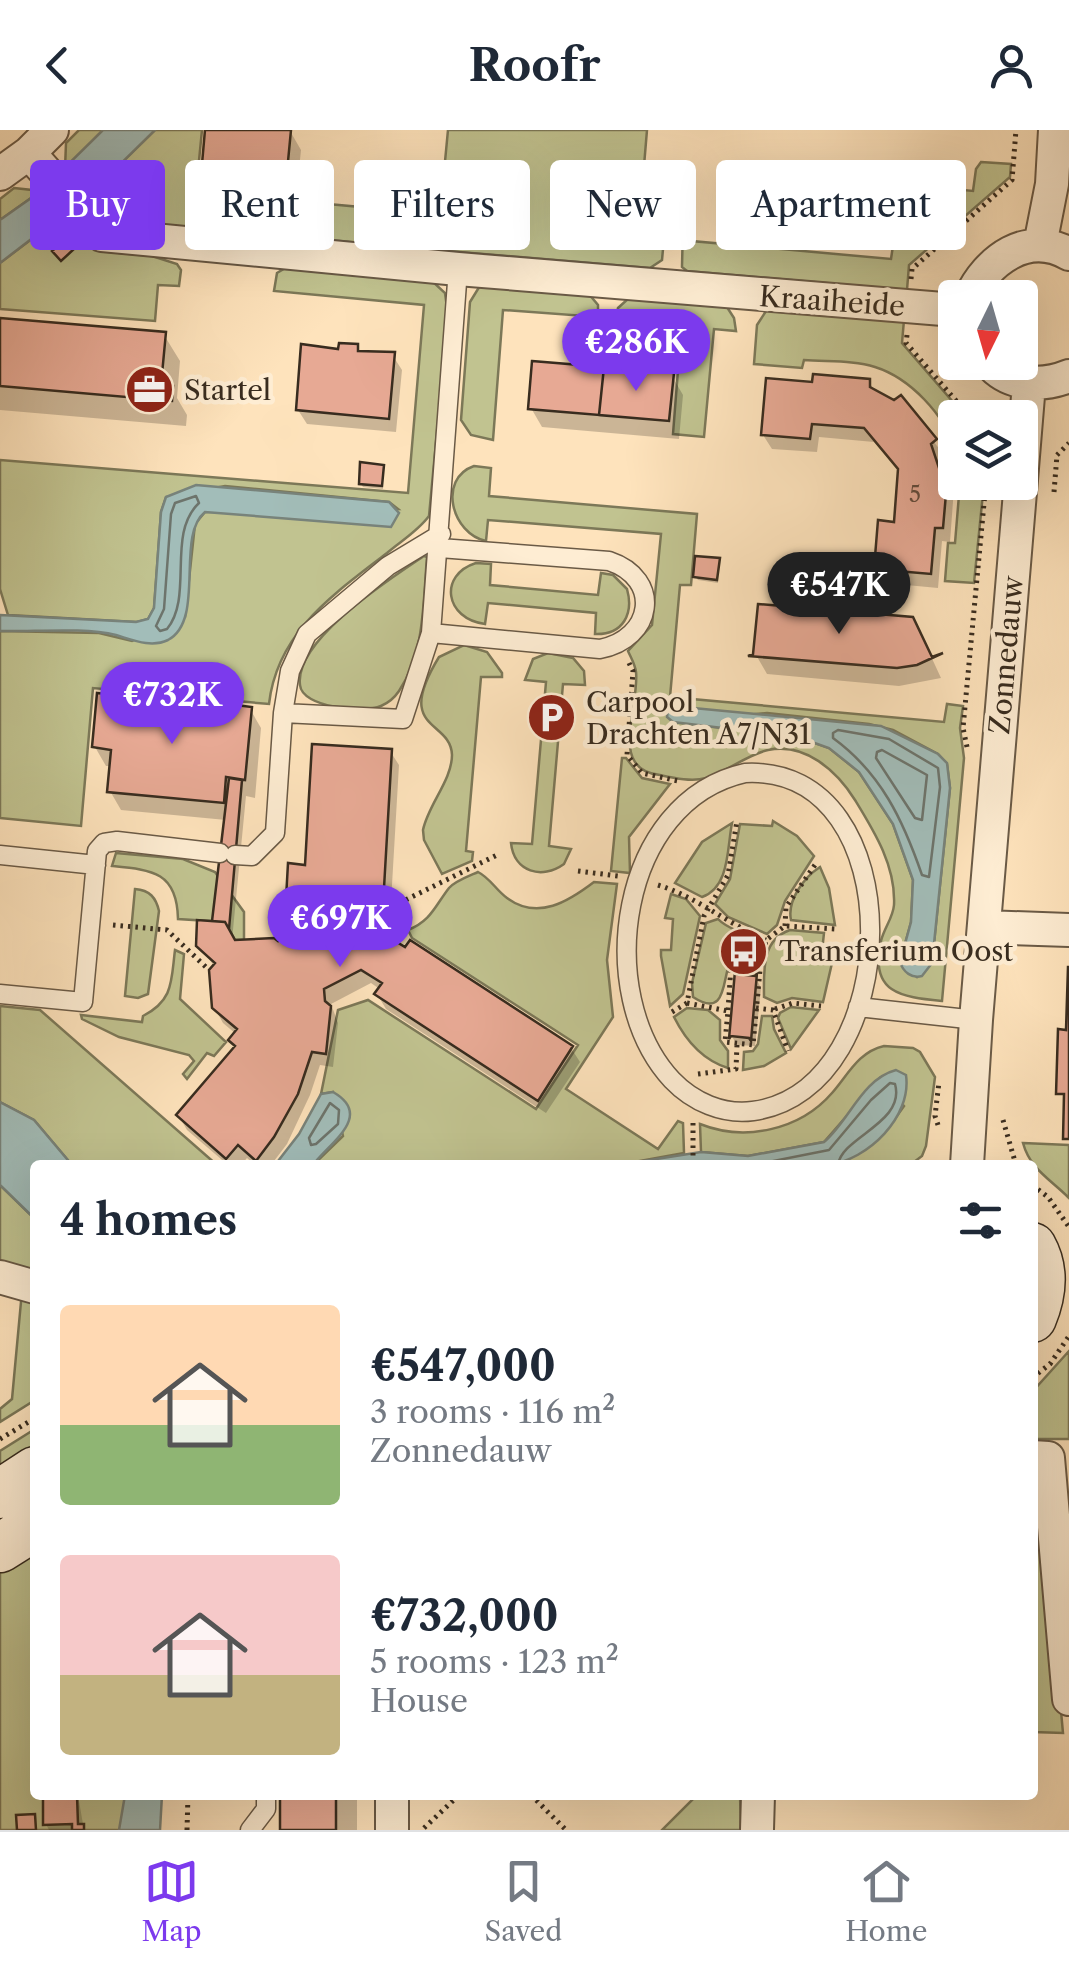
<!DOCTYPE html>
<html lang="en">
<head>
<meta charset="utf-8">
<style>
	:root { --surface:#fff; --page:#f6f6f7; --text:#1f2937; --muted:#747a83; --line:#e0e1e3; --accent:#7c3aed }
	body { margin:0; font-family:"Libre Caslon Text",serif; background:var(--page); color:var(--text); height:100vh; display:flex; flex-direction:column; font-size:38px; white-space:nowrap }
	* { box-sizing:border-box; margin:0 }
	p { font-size:32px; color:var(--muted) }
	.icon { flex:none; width:55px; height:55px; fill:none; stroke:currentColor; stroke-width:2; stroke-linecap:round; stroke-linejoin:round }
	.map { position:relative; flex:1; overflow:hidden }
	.drawer { position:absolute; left:30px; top:1030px; width:1008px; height:640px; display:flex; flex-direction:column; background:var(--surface); border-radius:10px; box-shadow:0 10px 40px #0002 }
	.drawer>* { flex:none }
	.top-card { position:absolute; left:30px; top:30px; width:1010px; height:90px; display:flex; gap:20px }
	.needle { width:65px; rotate:185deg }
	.fabs { position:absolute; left:938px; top:150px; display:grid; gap:20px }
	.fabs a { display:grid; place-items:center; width:100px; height:100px; border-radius:10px; background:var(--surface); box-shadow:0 10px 40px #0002; font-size:50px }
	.price { position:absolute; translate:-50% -85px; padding:0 22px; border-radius:35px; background:var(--accent); color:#fff; font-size:32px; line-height:65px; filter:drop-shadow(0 2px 5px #0008) }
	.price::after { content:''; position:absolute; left:50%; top:60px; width:30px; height:22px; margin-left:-15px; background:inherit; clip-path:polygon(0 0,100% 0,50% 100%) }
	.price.current { background:#222; color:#fff }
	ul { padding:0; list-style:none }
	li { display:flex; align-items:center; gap:30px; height:250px; padding:0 30px }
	li span { display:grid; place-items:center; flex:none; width:280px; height:200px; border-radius:10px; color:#555 }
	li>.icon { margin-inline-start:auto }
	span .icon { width:120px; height:120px; fill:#fffc; stroke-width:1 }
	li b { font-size:42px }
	h2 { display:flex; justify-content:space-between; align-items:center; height:120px; padding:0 30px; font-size:42px }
	.chip { padding:0 35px; border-radius:10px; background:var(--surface); box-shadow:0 10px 40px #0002; font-size:35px; line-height:90px }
	.chip.current { background:var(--accent); color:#fff }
	header { display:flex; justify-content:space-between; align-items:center; height:130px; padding:0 30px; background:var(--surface); font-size:45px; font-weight:700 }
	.menu { display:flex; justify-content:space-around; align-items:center; height:140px; border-top:2px solid var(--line); background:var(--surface); font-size:28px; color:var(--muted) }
	.menu a { display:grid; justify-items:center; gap:5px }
	.menu .current { color:var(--accent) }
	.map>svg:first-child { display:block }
</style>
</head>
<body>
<header><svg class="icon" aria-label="back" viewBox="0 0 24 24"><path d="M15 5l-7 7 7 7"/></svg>Roofr<svg class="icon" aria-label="person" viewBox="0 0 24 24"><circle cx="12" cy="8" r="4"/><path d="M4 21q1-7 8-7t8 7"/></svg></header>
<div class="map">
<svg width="1069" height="1700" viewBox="0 0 1069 1700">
	<rect width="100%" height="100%" fill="#fee3bc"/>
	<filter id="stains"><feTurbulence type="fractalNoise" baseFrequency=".002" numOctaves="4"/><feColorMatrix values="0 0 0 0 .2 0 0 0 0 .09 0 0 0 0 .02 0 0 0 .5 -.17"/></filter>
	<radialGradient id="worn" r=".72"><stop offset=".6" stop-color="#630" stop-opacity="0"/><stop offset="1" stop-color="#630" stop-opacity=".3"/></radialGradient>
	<path fill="#c1c390" stroke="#7c7858" stroke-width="2.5" fill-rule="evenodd" d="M79,0H103L65,39L66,13Z
		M155,0H202L198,41L233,45L230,75L283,80L280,101L273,106L113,92L108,88L109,68L88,65Z
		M448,0H647L640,84L666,87L662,130L650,138L424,119L417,109L419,83L440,84Z
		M981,32L1011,34L1010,47L909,135L907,160L687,141L682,137L683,94L693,95L692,111L891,129L894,109L916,110L921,56L973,61L976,39Z
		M14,58L41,61L0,90V69Z
		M306,72L393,80L390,110L380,115L309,108L303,100Z
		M62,86L99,121L152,126L177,134L181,140L179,156L158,155L155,191L0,179V133Z
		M287,137L431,150L445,163L448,185L429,386C418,401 401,411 387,423C334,464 277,502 269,574L93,558L81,696L0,688V501L99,503L132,511L185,487L195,394L205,382L398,379L389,372L225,356L166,367L161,382L154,478L148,489L137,492L8,485L0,459V330L408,363L424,175L274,161L277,143Z
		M481,154L588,163L598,175V187L503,180L493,310L471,305L461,290L470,172Z
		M629,168L725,174L734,188L736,201L714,199L704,307L673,304L678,240L673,238L677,195L616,189L618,178Z
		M768,178L904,190L902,213L966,287L955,288V320C945,285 910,248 875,237C854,230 826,232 804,230L802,238L754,234L757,195Z
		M474,336L491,338L489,366L697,384L691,455H680L670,567L944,592L947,574L963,576L960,598L964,628L942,871C901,867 869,863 881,811C884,798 893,788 894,775C896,736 874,701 855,670C837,641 805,612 768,620C746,625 727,642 706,648C692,652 674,648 660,645C650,644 641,641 635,632C621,613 639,566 636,542C635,534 631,528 628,521L652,495L661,404L488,390L486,411C452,404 437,349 474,336ZM767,583L869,594L893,600L938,624L947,634L950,658L932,833L917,847L900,832L911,792L913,750L893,694L859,642L829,618L798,607L673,592Z
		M960,353H984L974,453L945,451L948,413H955Z
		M424,426L427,427C423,472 425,523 399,561C395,567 388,573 381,576C364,583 302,578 300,555C294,510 390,449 424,426Z
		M476,433L491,434L490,455L598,465L601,443L613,445L627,459C634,484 623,505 595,504L596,483L488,473L485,494C445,489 438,445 476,433Z
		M464,515L487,522L502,543V547H481L466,721L473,722L472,731L442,744L424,710L423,700C428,675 452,650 452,625C451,589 393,602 439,527Z
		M548,523L573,528L584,541L585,555L563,554L549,716L571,719L564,734C542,750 514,742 511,713L532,714L546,552L525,550L533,529Z
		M622,628H626L642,648L670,654L629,707L630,743L611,741Z
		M773,691L797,706L814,726L785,771L777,795L767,804L728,787L715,774L730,749L740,694L772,696Z
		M732,693C727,718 730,757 702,767L675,753L702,712Z
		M116,723L183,729L215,742L244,782V810H235L225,792L178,789C177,742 153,740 112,736Z
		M820,737L829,758L835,795L791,790C787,771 803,748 820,737Z
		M478,742C490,748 496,760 507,768C538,791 569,771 594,752L617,754L607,830L613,887L566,959L658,1019L678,991L683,993L684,1023L618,1035H313L343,1006L333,962L321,964L338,880L368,870L536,979L578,915L412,808L408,800C431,791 435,776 449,758C455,751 469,746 478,742Z
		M135,759C150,760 156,768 159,781L148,864L138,868L125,866Z
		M671,764L686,769L700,786L683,864L670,876L661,826V820H671L673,789L665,788Z
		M718,789C730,802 754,803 760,819L750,830L730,832C722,850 727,889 693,867L692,853L706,793Z
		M790,800L824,803L821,831L832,833L823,872L792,868L777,873L764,867C764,841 761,810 790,800Z
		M175,820L184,824L180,869L226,912L214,926L207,923L187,949L183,944L194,931L189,925L119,907L82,889L81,885L142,892L143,886C174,870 171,851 175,820Z
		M0,876L40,880L217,1035H72L34,990L0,972Z
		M791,877L819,880L791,919L778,888L780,883Z
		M687,878L708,880L720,890V910L728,921V938C702,930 686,911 674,887Z
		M762,886H772L774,899L786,923L764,936L743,940L744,922L753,921L758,914Z
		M884,916L913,918L920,922L935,947L926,1016L922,1026L910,1035H828C861,1030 886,1003 904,976L880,948L824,1012L748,1026L701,1022L700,994C745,1012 800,1000 832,963C848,945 858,922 884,916Z
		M1023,1013L1069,1015V1068C1050,1049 1030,1039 1023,1013Z
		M0,1055L35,1089V1145L0,1138Z
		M22,1161L35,1171V1270L0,1292V1279L12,1269Z
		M1069,1221V1309H1033V1261Z
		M35,1299V1328L0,1351V1321Z
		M1032,1339H1039L1063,1603L1033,1602Z
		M35,1414V1665H128L124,1700H0V1438Z
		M697,1665H740L741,1700H662Z"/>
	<path fill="#a2bdb9" stroke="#78837b" stroke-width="2.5" d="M103,0H155L90,64L0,133V90L41,61Z
		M196,355L389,372L399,383L391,397L205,382C175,406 206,490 168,510C151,518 133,510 116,505C83,497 34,502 0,501V485L136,492L148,489L154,478L161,382L166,367Z
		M672,576L881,596L938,624L947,633L950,658L932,833L922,846C912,849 903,842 900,832L911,792L913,750L893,694L859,642L829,618L798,607L673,592L667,587L668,578Z
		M896,940L906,945C912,987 868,1030 828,1035H618L701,1022L748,1026L824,1012C849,991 862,949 896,940Z
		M333,962C375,986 328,1014 313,1035H275L299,1004L321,964Z
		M0,972L34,990L72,1035H35V1089L0,1055Z
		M125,1665H162L160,1700H119Z"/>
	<path fill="#0003" d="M208,0L290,1L301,20L297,60L216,52L205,33Z
		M0,191L164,205L180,231L177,268L187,285L186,296L0,280Z
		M357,217L361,223L393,226L402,240L396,302L307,294L298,280L340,221Z
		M672,246L683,265L679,309L542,297L531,278Z
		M869,251L875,263L895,273L900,268L944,325L938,330L942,343L946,344L954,358L950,412L942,411L938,458L885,453L876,439L896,394L901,343L874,312L819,307L817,322L772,319L763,305L815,254Z
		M383,337V359L363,357L361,354Z
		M718,431V453L698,450L696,447Z
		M923,509L941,548L899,556L767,544L756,525Z
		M250,579L261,598L255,668L246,666L232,810L278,815L286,806L308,737L390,621L399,635L391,772H382L381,791L392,812L571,918L580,932L546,983L386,879L377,864L381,860L371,853L331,874L338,893L333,937L320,935L310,965L287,1014L271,1035H255L247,1028L241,1035H228L187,1000L179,986L236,919L231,910L236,904L223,893L214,877L215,837L198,815L217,794L226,690L121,680L110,661L112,636H106L95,617L229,580Z
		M756,848L761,858L755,916L737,915L731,905Z
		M45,1665H78L84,1700H49L46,1694Z
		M282,1665H357V1700H282Z"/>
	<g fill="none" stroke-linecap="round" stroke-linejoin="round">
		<path stroke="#6d746c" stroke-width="2.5" d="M196,366L199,373C166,404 194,466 167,499L160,501L156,496L164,479L171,384L175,373Z
			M838,600L889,609L938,638L940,657L929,747L922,745C903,690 881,643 833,608V603Z
			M882,620L927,645L922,690L915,688L876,628L877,622Z
			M330,973L339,980L338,994L316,1014L311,1015L309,1008Z
			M753,1035L829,1020L871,970L890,953L895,954C906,993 841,1007 838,1035"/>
	</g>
	<path fill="#e7a994" stroke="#382c1f" stroke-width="2.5" d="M205,0H291L287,42L202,34Z
		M65,110L74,119L61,131L52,121Z
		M0,188L166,202L161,255L173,256L172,271L0,256Z
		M339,213L358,214V221L395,222L389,289L296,280L301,214L338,219Z
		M532,231L604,237L599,285L528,279Z
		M604,237L674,243L669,291L599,285Z
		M813,244L870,249V257L894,270L901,265L937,309L931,314L940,341H948L943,398H935L931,444L874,439L878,390L894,392L898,339L864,298L812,294L810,309L761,305L766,248L812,252Z
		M360,332L384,335L382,356L359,354Z
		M695,426L720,428L717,450L693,447Z
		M758,474L913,487L932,527L943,523L917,535L897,538L748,526L753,524Z
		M97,563L227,578V574L252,577L245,650L226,647L224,673L107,662L111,620L92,617Z
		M312,614L392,619L384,758H375L374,783H379L387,799L384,804L405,817L410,810L573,916L538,971L374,864L382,853L361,840L324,859L325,871L331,876L326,924L312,922L298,964L274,1007L256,1031L238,1015L226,1029L176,985L235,916L228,910L237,899L212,878L209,840L215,833L196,816L197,790L225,792L235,810L274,808L278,811L284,805L288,733L305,735Z
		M229,648L242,650L229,799L225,792L212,791Z
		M1068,837H1069V1009H1063L1064,964H1056L1058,899L1066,900Z
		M735,841L737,844L755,846L757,843L751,911L749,908L731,906L729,909Z
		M43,1665H77L78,1694H84V1700H72V1694L43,1695Z
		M280,1665H336V1700H280Z
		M35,1684L36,1700H17L16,1685Z"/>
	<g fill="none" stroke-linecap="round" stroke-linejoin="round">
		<defs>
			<path id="lane" d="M431,503L600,519C653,509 663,449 609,431L440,418
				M283,583L403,589L431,503L458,139
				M745,643C914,634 907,960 753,981C723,985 693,972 672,950C592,864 619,671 745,643Z
				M0,725L96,735
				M235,725L252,726L275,703L283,583L290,541L307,504L388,436L441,404
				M0,864L83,872L97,721L104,713L117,711L220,723
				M858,877L976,890
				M250,1700L266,1679V1665"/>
			<path id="street" d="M29,23L102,105L458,139L955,180
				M0,44L29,23L52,0
				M1040,115L1052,54L1055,0
				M970,168C987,130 1028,100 1069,124
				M989,232C1009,256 1042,257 1069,246
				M984,797L1069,800
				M967,1035L976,890L1029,254
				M0,1147L35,1157
				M1032,1327L1048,1328L1069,1569
				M392,1700V1665
				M757,1700L758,1665"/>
			<path id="secondary" d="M1032,1117C1045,1140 1042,1164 1032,1188
				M0,1364L35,1341
				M0,1418L35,1396"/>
		</defs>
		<use href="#lane" stroke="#6a5a46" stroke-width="21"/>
		<use href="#street" stroke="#6a5a46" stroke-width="36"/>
		<use href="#secondary" stroke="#382c1f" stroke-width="51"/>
		<path stroke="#382c1f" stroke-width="5" stroke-dasharray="2.5 5" stroke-linecap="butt" d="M911,149L912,139L1012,50L1016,0
			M907,205L906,213L971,288
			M1057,325L1069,313
			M1054,362L1057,325
			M629,533L633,541L627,625L642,643L678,651
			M967,617L963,598L986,352
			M578,741L618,746
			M658,755C697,767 728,794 766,810
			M379,783L499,724
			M113,795L167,800L209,840
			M785,796L786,777L817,732
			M687,873L728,881L725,912L753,915L760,840L766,810L785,796L835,799
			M756,878L773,880L788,921
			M775,879L793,873L821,876
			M728,880L731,837L760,840
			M672,882L687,873L704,786L728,745L737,691
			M698,944L736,939L737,914
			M1003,990L1016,1035
			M693,993V1035
			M938,995L935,986L939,952
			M1032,1055L1048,1067L1069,1097
			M1032,1248L1050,1234L1069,1206
			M0,1309L35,1288
			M531,1665L566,1700
			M424,1698L459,1665
			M187,1700L188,1665"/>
		<use href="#lane" stroke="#feedd3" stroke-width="18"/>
		<use href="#street" stroke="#feedd3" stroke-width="32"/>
		<use href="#secondary" stroke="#feedd3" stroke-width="48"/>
	</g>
	<defs>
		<symbol id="office-disc" viewBox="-11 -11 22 22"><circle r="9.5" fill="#8f2418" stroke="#feedd3"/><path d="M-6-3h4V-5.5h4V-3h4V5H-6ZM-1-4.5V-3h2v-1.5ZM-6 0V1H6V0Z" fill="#fff"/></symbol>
		<symbol id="parking-disc" viewBox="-11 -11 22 22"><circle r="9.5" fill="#8f2418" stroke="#feedd3"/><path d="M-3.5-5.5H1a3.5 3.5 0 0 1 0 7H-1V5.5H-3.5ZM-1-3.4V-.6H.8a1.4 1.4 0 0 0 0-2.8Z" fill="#fff"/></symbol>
		<symbol id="bus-disc" viewBox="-11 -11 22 22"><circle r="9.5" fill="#8f2418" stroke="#feedd3"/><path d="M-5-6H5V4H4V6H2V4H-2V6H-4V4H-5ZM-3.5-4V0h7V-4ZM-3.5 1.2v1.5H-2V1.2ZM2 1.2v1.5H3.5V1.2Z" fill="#fff"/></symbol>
	</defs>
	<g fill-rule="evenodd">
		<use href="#office-disc" x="122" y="232" width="55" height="55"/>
		<use href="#parking-disc" x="524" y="560" width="55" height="55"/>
		<use href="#bus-disc" x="716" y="794" width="55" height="55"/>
	</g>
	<g text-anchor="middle" stroke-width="9" stroke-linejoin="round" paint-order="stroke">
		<g font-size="22" fill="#644b3c">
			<text x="915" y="372">5</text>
		</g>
		<g font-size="28" fill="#382c1f" stroke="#feedd3">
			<text transform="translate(832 171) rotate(4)" y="10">Kraaiheide</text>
			<text transform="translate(1006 525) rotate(-85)" y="10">Zonnedauw</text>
		</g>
		<g font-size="28" fill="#382c1f" stroke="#feedd3" text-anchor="start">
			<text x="184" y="270">Startel</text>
			<text x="586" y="582">Carpool<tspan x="586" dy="32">Drachten A7/N31</tspan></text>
			<text x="779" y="831">Transferium Oost</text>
		</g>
	</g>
	<rect width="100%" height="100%" filter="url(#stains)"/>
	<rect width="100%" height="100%" fill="url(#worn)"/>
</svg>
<div class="fabs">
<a><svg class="needle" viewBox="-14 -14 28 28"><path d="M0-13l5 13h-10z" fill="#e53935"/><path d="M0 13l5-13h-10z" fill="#747a83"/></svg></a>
<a><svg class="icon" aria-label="layers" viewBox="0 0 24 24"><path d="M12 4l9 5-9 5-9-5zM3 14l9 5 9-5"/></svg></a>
</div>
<b class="price" style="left:636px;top:264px">€286K</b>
<b class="price current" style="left:839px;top:507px">€547K</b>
<b class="price" style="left:172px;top:617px">€732K</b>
<b class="price" style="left:340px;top:840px">€697K</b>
<div class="top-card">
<a class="chip current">Buy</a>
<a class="chip">Rent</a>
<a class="chip">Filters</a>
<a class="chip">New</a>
<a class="chip">Apartment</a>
</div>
<section class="drawer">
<h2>4 homes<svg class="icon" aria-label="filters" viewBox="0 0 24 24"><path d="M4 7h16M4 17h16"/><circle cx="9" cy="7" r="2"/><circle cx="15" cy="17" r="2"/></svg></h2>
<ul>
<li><span style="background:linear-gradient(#ffd9b3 60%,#8fb573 0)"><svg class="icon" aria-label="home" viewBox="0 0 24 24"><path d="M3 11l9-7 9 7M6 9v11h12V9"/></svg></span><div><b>€547,000</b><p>3 rooms · 116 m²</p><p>Zonnedauw</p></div></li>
<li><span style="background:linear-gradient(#f6c9c9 60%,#c2b280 0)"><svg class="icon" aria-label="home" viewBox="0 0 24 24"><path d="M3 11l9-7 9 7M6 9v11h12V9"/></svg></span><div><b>€732,000</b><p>5 rooms · 123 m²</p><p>House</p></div></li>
</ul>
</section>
</div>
<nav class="menu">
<a class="current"><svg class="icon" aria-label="map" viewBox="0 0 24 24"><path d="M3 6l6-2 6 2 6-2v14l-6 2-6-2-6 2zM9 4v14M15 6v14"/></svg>Map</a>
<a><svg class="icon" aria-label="saved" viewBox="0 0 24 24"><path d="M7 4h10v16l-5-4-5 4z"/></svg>Saved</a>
<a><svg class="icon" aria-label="home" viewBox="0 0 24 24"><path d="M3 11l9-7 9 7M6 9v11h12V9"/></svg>Home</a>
</nav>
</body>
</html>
